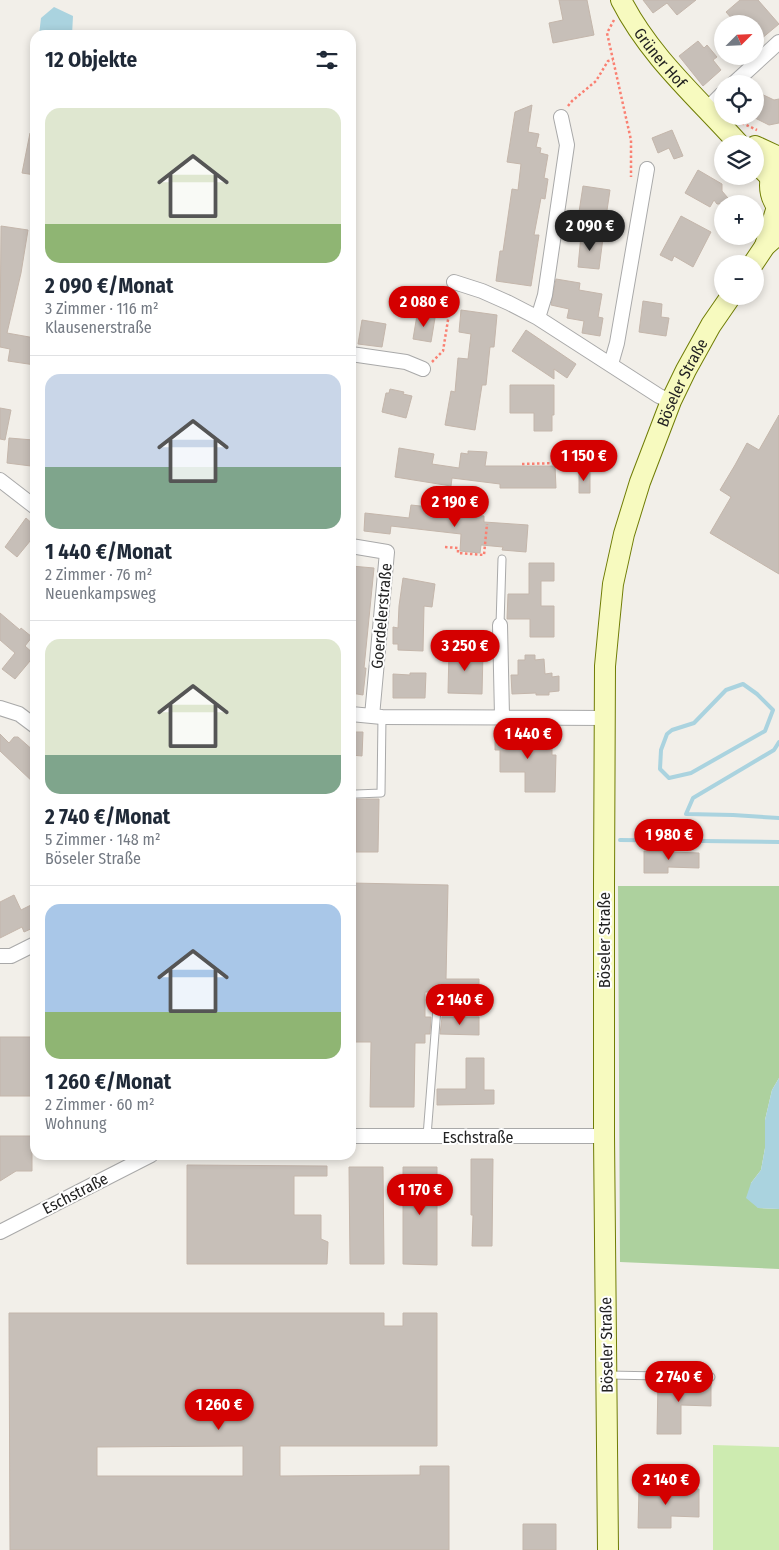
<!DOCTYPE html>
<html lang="de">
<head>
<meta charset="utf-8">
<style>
	:root { --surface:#fff; --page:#f2f2f3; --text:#1f2937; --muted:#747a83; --line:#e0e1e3; --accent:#d40000 }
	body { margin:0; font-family:"Fira Sans Condensed",sans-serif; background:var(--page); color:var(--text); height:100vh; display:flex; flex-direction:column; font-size:19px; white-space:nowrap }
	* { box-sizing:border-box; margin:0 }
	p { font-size:16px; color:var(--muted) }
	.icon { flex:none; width:28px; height:28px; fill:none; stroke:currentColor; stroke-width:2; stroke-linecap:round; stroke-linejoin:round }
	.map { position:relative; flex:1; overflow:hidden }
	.side { position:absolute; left:30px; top:30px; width:326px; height:1130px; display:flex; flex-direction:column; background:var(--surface); border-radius:15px; box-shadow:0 2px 8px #0003 }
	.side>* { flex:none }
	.needle { width:32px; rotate:66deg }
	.tools { position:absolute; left:714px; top:15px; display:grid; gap:10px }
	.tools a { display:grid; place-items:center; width:50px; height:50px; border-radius:50%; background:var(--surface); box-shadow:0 2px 8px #0003; font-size:25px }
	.price { position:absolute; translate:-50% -42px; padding:0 11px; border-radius:18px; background:var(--accent); color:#fff; font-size:16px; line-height:32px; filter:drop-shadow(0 1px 2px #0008) }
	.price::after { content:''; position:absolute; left:50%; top:30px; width:15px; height:11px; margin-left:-8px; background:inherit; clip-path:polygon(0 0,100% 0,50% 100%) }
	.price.on { background:#222; color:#fff }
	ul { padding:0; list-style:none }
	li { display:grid; align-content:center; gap:10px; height:265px; padding:0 15px }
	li+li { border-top:1px solid var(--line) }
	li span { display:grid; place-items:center; height:155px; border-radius:15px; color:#555 }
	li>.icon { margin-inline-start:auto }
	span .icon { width:90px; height:90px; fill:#fffc; stroke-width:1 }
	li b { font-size:21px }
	h2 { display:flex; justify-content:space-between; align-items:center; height:60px; padding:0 15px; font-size:21px }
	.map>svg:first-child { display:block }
</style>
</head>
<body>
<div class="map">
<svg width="779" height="1550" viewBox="0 0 779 1550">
	<rect width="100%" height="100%" fill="#f2efe9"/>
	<path fill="#cdebb0" d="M713,1445L779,1447V1550H713Z"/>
	<path fill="#add19e" d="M618,886H779V1078L772,1090L765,1120V1148L761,1170L751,1183L758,1208L779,1209V1269L620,1262Z"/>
	<path fill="#aad3df" d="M54,7L73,16L72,35H39L41,18Z
		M779,1078V1209L758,1208L746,1198L751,1183L761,1170L765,1148V1120L772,1090Z"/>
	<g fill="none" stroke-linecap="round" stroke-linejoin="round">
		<path stroke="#aad3df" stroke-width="4" d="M743,684L757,694L773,710L765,731L691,773L669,778L660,769L661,750L667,734L672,730L694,723L726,690Z
			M779,742L774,750L693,798L686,814L733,815L779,818
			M620,840L779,842"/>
	</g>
	<path fill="#c7bfb8" stroke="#c4b6ab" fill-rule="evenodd" d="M559,0H587L594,35L553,43L549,23L563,20Z
		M643,0H696L677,15L667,3L653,13Z
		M740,0H758L779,24L755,44V24H742L737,18L734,21L726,12Z
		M698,41L704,48L707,45L717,57L713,60L721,70L703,86L679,56Z
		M755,91L774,100L779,99V123L769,125L755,118Z
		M532,105L528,132L539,134L536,147L541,148L540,153L548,155L544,178L548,179L545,199L541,198L534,235H539L531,286L496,281L500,251H503L512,189L518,190L521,164L507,162L515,112Z
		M672,130L683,156L674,159L669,148L658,153L652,138Z
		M30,133H35V175L22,173Z
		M698,170L722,184V191L733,204H717L714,200L710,207L685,193Z
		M583,186L610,190L606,217L579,212Z
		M681,216L711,232L693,267L674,256L672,261L660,255Z
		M1,226L28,230L21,273L7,333L35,338V365L8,361L10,349L0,347Z
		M581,235L603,238L599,269L578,267Z
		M556,279L580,283L579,290L602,294L598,317L603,318L600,336L582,333L584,321L567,318L569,309L551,305Z
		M643,301L662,304L661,317L669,318L666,336L639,332Z
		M461,310L497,315L494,347H490L486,385H482L475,430L445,425L451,391L455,392L458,358L468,359L471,334L459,332Z
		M417,315L435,318L431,342L413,339Z
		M362,320L386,324L382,347L358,344Z
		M526,330L576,364L567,378L554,369V379L512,351Z
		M510,385H554V415H552V431H534V413H510Z
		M390,389L404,392L403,394L412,396L406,418L382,412L386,393H389Z
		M0,408L11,410L5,440L0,439Z
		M779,415V574L710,533L731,497L720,490L735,465L747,443L759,450Z
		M9,438L33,440L31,466L7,463Z
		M399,448L434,454L432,464L459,468L461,453L468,454V451L487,452L485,466H555L556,488H500V484L452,478L451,486L395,477Z
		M579,471H590V493H579Z
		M411,505L448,509V512L484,516V522L528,525L526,552L502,550L503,547L481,545L480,553L460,551L461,534L391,526L390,534L364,531L365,513L409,518Z
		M26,518L35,526V535L17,557L5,547Z
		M529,563H554V581H541V606H554V637H530V619H507L508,594H529Z
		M351,566L374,568L364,668H366L363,695L351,693Z
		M403,578L435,584L432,607L424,606L423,651L398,650V644H393V627L398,628L399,606Z
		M0,613L20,630L21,628L32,637L25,646L35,655L15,679L2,669L15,653L0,640Z
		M449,651L483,652L482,694L448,693Z
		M525,655H535V660L544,659L545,674L552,673V677L559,676V691L549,692V695H536V693L512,694L511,675H518V660H525Z
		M410,673H426L425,698H393V674L410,675Z
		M351,732H363L362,756L351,755Z
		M495,732H524V737H552V755H556L555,792H525V772H500V750H495Z
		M0,734L9,743L14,737H18L35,752V784L0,751Z
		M356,799H379L378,852H356Z
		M644,851L699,853V868L668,867V873H644Z
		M351,883L448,885L446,979H479V993L425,992V1017H431L430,1034H425V1043H415L414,1107H370L371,1042H351Z
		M14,895L21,910L35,903V927L24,932L22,927L0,938V902Z
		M442,1017H479V1035L440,1034Z
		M0,1037H35V1088H33V1096H0Z
		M466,1058H484V1090H494V1104L437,1105V1089H466Z
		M0,1136H32V1171H16L0,1181Z
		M471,1159H493L492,1246H472L473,1215H471Z
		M187,1165L327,1166V1176H294V1215H321V1239L328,1242L327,1264H187Z
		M349,1167H383L384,1264H350Z
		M403,1167H437V1265L403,1264Z
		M9,1313H384V1326H403V1313H437V1446H280V1476L420,1475V1466H449V1550H10ZM243,1446V1476H97V1447Z
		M658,1382L711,1383V1406L681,1405V1434H657Z
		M639,1489H699V1517L671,1516V1528H638Z
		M523,1524H556V1550H523Z"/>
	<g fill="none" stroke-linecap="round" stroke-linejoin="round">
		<defs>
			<path id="lane" d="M500,625L502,559
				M356,794L381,793L382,717
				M427,1136L437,1008
				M609,1375L711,1377"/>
			<path id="street" d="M733,84L779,42
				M706,110L722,94
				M454,282L482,291L509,303L538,318L659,396L671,401
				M538,318L545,295L567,145L561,117
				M351,354L406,362L423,369
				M611,364L617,343L647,169
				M0,480L35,507
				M351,546L387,552L372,716
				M500,625L502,716
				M0,708L19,714L35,726
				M351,714L382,717L606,718
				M0,956H11L35,944
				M351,1136H604
				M0,1232L151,1155"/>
			<g id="secondary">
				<path id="s1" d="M621,0C650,57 697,97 739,144"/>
				<path d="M755,146L779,157"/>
				<path d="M755,162L770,177"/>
				<path d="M779,162C767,176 767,195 779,209"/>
				<path d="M765,246L777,207"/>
				<path d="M753,264L765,246L774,238"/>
				<path id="s2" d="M608,1550L604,1136V885L605,666L609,624L613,584L624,534L640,482L671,401L686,370L711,325L731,296"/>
			</g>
		</defs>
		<use href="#lane" stroke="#a9a9a9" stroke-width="9"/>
		<use href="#street" stroke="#a9a9a9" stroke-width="16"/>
		<use href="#secondary" stroke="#707d05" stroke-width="22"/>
		<path stroke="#fa8072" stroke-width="2.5" stroke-dasharray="2.5 2.5" stroke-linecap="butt" d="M614,20L607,33L631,140V177
			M568,106L572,101L596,81L608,61L613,60
			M742,123L757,130
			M432,362L443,351L452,295
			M522,464L561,463L592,468
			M445,547L458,548V553L484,555L487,524"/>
		<use href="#lane" stroke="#fff" stroke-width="7"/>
		<use href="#street" stroke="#fff" stroke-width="14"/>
		<use href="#secondary" stroke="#f7fabf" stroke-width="20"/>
	</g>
	<g text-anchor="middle" stroke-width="4" stroke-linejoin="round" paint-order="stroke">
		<g font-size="16" fill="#222" stroke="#fff">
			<text dy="6" stroke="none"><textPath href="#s1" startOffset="70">Grüner Hof</textPath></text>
			<text dy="6" stroke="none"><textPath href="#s2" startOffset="1180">Böseler Straße</textPath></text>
			<text transform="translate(381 616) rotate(-85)" y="6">Goerdelerstraße</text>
			<text transform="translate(604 940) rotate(-90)" y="6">Böseler Straße</text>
			<text x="478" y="1143">Eschstraße</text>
			<text transform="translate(75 1193) rotate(-27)" y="6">Eschstraße</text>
			<text transform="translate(606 1345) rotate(-91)" y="6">Böseler Straße</text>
		</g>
	</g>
</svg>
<div class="tools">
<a><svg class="needle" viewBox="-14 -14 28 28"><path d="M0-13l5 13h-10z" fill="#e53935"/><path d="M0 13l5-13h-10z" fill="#747a83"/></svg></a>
<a><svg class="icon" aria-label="locate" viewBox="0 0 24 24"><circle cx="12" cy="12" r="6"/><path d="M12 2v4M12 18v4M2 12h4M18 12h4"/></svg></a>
<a><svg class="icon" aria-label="layers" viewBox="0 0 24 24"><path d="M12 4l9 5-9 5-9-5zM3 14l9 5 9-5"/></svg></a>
<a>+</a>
<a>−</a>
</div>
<b class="price on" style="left:590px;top:252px">2 090 €</b>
<b class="price" style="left:424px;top:328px">2 080 €</b>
<b class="price" style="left:584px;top:482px">1 150 €</b>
<b class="price" style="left:455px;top:528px">2 190 €</b>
<b class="price" style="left:465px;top:672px">3 250 €</b>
<b class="price" style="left:528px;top:760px">1 440 €</b>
<b class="price" style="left:669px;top:861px">1 980 €</b>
<b class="price" style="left:460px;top:1026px">2 140 €</b>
<b class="price" style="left:420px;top:1216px">1 170 €</b>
<b class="price" style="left:679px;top:1403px">2 740 €</b>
<b class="price" style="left:219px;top:1431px">1 260 €</b>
<b class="price" style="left:666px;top:1506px">2 140 €</b>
<section class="side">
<h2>12 Objekte<svg class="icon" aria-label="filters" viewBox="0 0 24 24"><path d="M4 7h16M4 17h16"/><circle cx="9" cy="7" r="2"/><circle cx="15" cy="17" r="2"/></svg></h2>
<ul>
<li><span style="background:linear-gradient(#dfe7d0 75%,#8fb573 0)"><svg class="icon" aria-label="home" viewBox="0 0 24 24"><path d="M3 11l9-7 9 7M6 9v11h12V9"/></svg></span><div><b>2 090 €/Monat</b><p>3 Zimmer · 116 m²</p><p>Klausenerstraße</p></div></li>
<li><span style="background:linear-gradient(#c9d6e8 60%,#7fa58c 0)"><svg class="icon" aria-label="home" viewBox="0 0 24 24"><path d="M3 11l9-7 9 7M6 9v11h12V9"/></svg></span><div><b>1 440 €/Monat</b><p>2 Zimmer · 76 m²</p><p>Neuenkampsweg</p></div></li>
<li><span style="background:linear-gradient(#dfe7d0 75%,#7fa58c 0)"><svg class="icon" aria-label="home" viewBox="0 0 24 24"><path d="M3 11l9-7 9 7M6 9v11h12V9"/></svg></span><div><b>2 740 €/Monat</b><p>5 Zimmer · 148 m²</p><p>Böseler Straße</p></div></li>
<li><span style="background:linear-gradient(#a9c7e8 70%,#8fb573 0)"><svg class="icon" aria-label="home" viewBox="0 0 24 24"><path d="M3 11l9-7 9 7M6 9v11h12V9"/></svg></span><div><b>1 260 €/Monat</b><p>2 Zimmer · 60 m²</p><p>Wohnung</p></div></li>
</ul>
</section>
</div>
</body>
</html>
